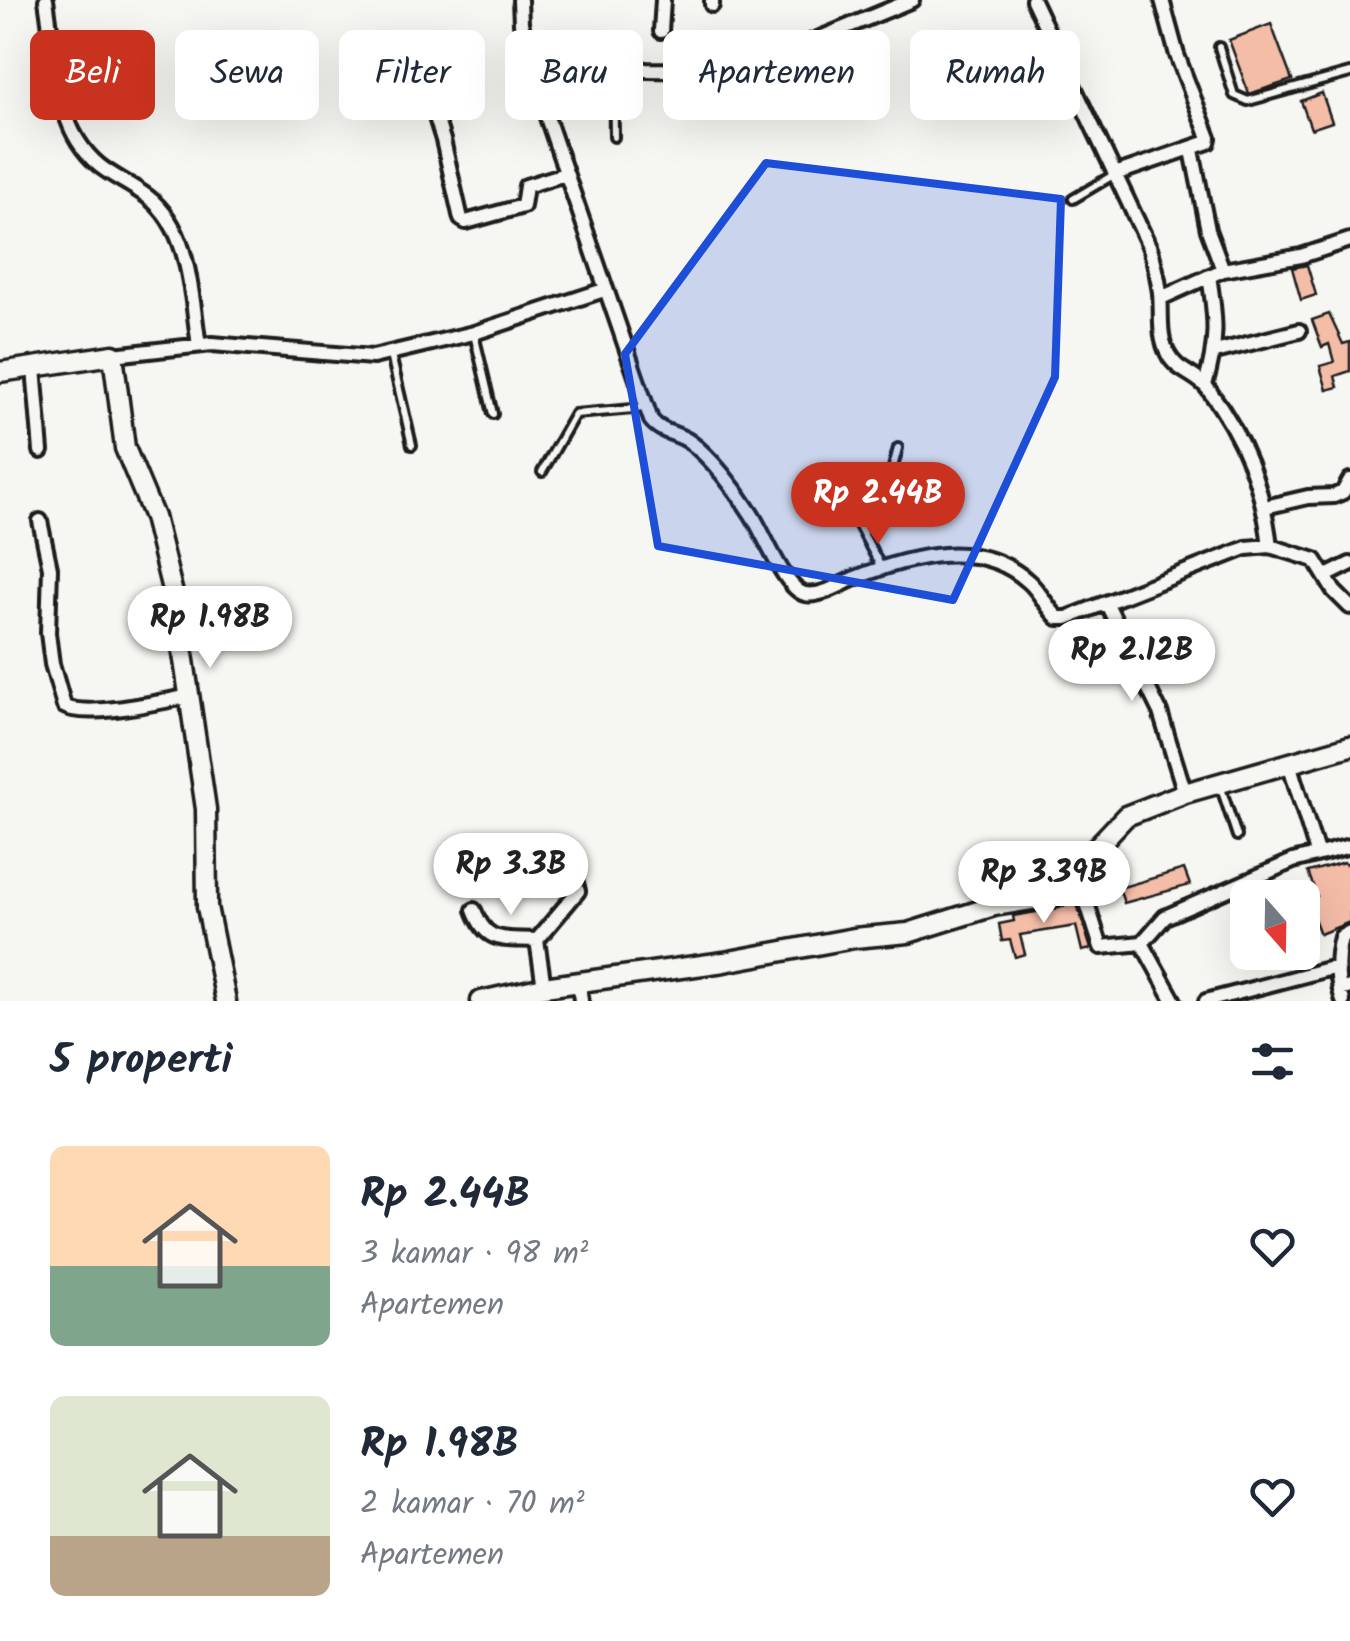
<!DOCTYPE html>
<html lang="id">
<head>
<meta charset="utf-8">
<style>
	:root { --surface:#fff; --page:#f2f2f3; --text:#1f2937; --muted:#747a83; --accent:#c8321e }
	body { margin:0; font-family:Kalam,sans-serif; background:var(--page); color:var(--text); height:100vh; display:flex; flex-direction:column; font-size:38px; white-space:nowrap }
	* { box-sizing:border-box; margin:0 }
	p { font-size:32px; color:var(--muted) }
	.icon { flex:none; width:55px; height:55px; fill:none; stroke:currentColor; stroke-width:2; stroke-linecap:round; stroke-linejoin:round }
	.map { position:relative; height:1001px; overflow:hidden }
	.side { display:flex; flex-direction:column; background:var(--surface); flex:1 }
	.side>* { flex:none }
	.hud { position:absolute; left:30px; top:30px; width:1290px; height:90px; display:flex; gap:20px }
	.needle { width:65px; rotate:160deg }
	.tools { position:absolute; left:1230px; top:880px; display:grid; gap:20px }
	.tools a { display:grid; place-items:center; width:90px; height:90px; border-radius:15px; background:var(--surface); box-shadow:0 10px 40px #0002; font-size:50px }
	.price { position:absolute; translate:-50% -85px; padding:0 22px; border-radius:35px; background:#fff; color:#222; font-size:32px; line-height:65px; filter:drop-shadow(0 2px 5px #0008) }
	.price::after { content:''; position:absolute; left:50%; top:60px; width:30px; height:22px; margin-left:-15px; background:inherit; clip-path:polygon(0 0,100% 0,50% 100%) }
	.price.on { background:var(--accent); color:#fff }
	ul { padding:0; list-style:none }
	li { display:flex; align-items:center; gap:30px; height:250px; padding:0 50px }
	li span { display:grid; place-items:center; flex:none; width:280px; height:200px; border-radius:15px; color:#555 }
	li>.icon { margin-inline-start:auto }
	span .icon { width:120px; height:120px; fill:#fffc; stroke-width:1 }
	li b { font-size:42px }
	h2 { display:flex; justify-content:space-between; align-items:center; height:120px; padding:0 50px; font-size:42px }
	.chip { padding:0 35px; border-radius:15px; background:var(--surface); box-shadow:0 10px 40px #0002; font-size:35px; line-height:90px }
	.chip.on { background:var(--accent); color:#fff }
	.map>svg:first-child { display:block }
</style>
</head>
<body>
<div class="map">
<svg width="1350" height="1001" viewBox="0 0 1350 1001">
	<rect width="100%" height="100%" fill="#f6f6f2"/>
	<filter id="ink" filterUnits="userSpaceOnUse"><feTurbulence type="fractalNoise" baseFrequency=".01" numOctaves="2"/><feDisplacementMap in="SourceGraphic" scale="20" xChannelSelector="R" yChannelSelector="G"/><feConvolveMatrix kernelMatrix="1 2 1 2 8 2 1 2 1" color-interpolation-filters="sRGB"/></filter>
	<g filter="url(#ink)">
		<path fill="#f4bda8" stroke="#1c1c1c" stroke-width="2.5" d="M1271,24L1292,80L1249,94L1229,40Z
			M1322,93L1332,122L1311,129L1301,101Z
			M1307,265L1316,295L1301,300L1292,268Z
			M1329,314L1343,344L1350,342V371L1335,376L1338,387L1327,390L1320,366L1334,362L1329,344L1322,347L1312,320Z
			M1344,862L1345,864L1350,862V922L1320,934L1312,913L1302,916V902L1317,896L1308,872Z
			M1184,869L1190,885L1124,903L1119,888Z
			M1076,901L1091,949L1082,951L1076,926L1020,935L1025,954L1015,957L1010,940L1002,941L999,924L1014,921L1013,916L1059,908Z"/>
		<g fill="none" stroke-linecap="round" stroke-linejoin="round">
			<defs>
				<path id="lane" d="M1219,47L1234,95L1248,101L1350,73
					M613,60L614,137
					M1073,199L1115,174
					M474,334L493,414
					M391,355L412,445
					M542,472L575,414L645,408
					M881,567L858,524L857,512L890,479L898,448
					M1220,785L1237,836"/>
				<path id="street" d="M46,0C53,42 55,105 78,141C98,173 120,176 148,197C191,230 191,296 199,345
					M520,0L521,23L540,97L651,420C661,433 678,433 690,442C711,457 736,490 750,512C763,530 784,589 805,594C821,597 841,584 855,578C910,556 980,537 1029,582C1041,593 1047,608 1058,618H1067L1246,548L1270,546
					M1033,0L1150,248C1155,263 1158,278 1160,293C1162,314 1158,336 1168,354C1177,372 1197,374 1208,389C1244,437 1263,487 1270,546L1315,560L1334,591L1350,607
					M712,5V0
					M661,31L663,0
					M525,43L613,59L645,70L711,71L774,57L912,0
					M367,102L422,90L428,92L443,140L461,219L466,222L523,206L526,186L565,174
					M1192,150L1208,230L1223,270
					M1115,174L1208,142L1209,138L1177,55L1162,0
					M1161,298L1223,270L1301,256L1350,240
					M1215,352L1299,331
					M113,355L212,344L373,357L474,333L604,290
					M34,368L41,451
					M1205,385C1218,342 1216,319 1209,276
					M1265,507L1308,497L1334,496L1343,492L1350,480
					M40,521L50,568L48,633L52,664L64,706C86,719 163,701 190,696
					M1326,576L1350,564
					M1107,604L1160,712L1185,793
					M1289,763L1317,853
					M1077,872L1101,947L1142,943L1174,1001
					M474,910C487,945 503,938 537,940
					M1142,943L1165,917L1293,861L1350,846
					M579,983L581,1001
					M544,987L537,940L578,891L575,879L565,871
					M1340,990C1336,971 1336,956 1341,937L1350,932
					M1206,1001L1336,967
					M1343,1001L1340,990L1350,987"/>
				<path id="secondary" d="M0,372L113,355L125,448L154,517L176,606L206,809L207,907L226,1001
					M481,1001L544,987L724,962L854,938L908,933L994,906L1057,896L1062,893L1093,851L1126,816L1185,793L1350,746"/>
			</defs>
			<use href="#lane" stroke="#1c1c1c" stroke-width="14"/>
			<use href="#street" stroke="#1c1c1c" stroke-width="20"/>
			<use href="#secondary" stroke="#1c1c1c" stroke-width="25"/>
			<use href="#lane" stroke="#f6f6f2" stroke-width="6"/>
			<use href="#street" stroke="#f6f6f2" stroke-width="12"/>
			<use href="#secondary" stroke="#f6f6f2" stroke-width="18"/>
		</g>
	</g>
	<path fill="#1d4ed8" fill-opacity="0.2" stroke="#1d4ed8" stroke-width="8" stroke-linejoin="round" d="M766,163L1061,199L1055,377L953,600L658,546L625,354Z"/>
</svg>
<div class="tools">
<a><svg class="needle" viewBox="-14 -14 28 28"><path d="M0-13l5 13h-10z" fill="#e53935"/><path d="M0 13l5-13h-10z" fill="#747a83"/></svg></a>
</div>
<b class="price on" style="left:878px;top:547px">Rp 2.44B</b>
<b class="price" style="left:210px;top:671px">Rp 1.98B</b>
<b class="price" style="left:1132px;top:704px">Rp 2.12B</b>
<b class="price" style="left:511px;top:918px">Rp 3.3B</b>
<b class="price" style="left:1044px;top:926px">Rp 3.39B</b>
<div class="hud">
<a class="chip on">Beli</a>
<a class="chip">Sewa</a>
<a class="chip">Filter</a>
<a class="chip">Baru</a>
<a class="chip">Apartemen</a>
<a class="chip">Rumah</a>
</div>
</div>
<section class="side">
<h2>5 properti<svg class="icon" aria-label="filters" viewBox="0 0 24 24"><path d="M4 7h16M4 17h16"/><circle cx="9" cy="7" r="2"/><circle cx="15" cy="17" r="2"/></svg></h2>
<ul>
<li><span style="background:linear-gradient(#ffd9b3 60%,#7fa58c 0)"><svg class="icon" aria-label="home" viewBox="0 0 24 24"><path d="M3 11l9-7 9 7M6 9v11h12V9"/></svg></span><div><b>Rp 2.44B</b><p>3 kamar · 98 m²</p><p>Apartemen</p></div><svg class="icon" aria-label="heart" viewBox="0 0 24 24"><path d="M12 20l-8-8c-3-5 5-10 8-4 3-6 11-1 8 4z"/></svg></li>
<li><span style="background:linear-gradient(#dfe7d0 70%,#b9a48a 0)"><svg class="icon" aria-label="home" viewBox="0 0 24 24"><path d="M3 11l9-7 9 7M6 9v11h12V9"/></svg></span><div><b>Rp 1.98B</b><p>2 kamar · 70 m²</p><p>Apartemen</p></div><svg class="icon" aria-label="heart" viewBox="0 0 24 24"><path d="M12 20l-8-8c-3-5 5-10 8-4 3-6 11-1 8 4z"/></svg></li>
</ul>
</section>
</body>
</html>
